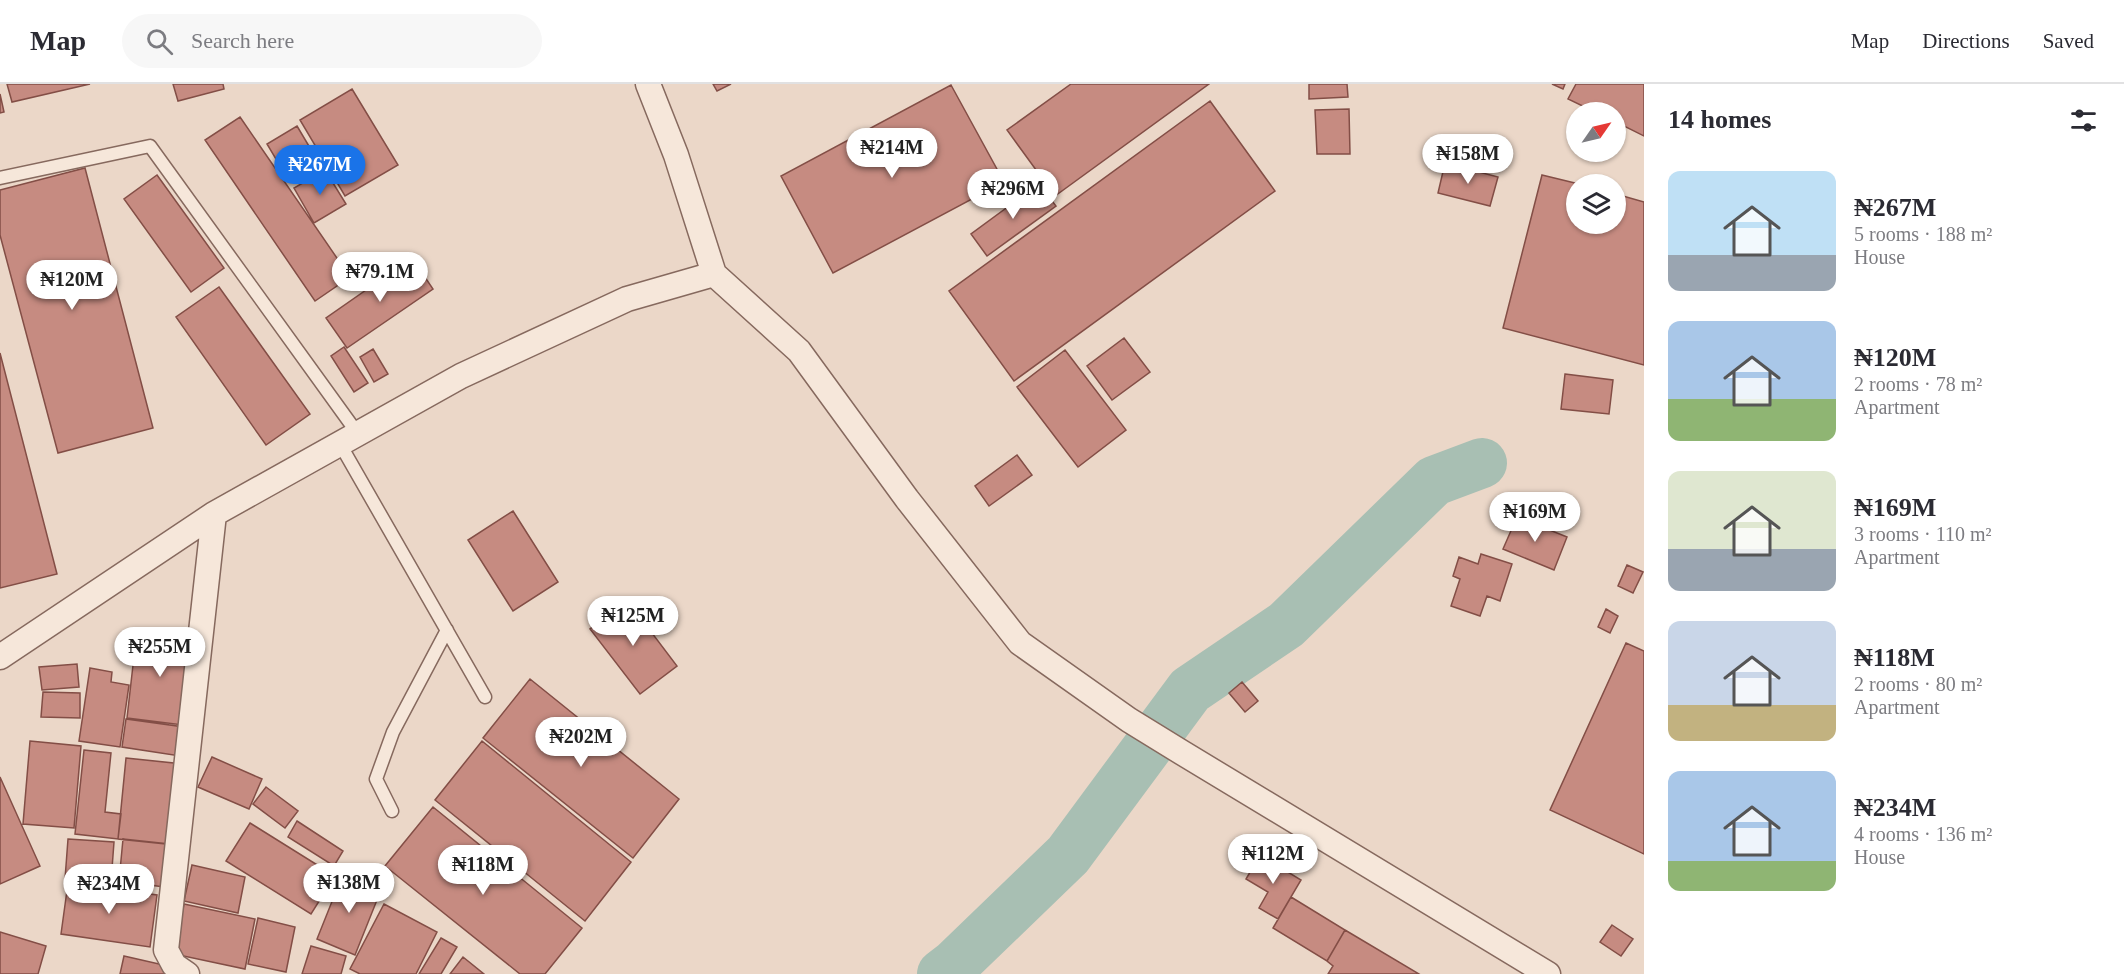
<!DOCTYPE html>
<html lang="en">
<head>
<meta charset="utf-8">
<style>
	:root { --surface:#fff; --page:#f7f7f7; --text:#2b2b33; --muted:#7c7c81; --line:#e1e1e2; --accent:#1a73e8 }
	body { margin:0; font-family:"Times New Roman",serif; background:var(--page); color:var(--text); height:100vh; display:flex; flex-direction:column; font-size:22px; white-space:nowrap }
	* { box-sizing:border-box; margin:0 }
	p { font-size:20px; color:var(--muted) }
	.icon { flex:none; width:33px; height:33px; fill:none; stroke:currentColor; stroke-width:2; stroke-linecap:round; stroke-linejoin:round }
	.map { position:relative; flex:1; overflow:hidden }
	.side { display:flex; flex-direction:column; background:var(--surface); width:480px }
	.side>* { flex:none }
	.needle { width:39px; rotate:56deg }
	.controls { position:absolute; left:1566px; top:18px; display:grid; gap:12px }
	.controls a { display:grid; place-items:center; width:60px; height:60px; border-radius:50%; background:var(--surface); box-shadow:0 2px 4px #0004; font-size:30px }
	.price { position:absolute; translate:-50% -51px; padding:0 14px; border-radius:21px; background:#fff; color:#222; font-size:20px; line-height:39px; filter:drop-shadow(0 2px 3px #0008) }
	.price::after { content:''; position:absolute; left:50%; top:36px; width:18px; height:14px; margin-left:-9px; background:inherit; clip-path:polygon(0 0,100% 0,50% 100%) }
	.price.on { background:var(--accent); color:#fff }
	ul { padding:0; list-style:none }
	li { display:flex; align-items:center; gap:18px; height:150px; padding:0 24px }
	li span { display:grid; place-items:center; flex:none; width:168px; height:120px; border-radius:12px; color:#555 }
	li>.icon { margin-inline-start:auto }
	span .icon { width:72px; height:72px; fill:#fffc; stroke-width:1 }
	li b { font-size:26px }
	h2 { display:flex; justify-content:space-between; align-items:center; height:72px; padding:0 24px; font-size:26px }
	header { display:flex; align-items:center; gap:36px; box-sizing:border-box; height:84px; padding:0 30px; background:var(--surface); border-bottom:2px solid var(--line) }
	header strong { font-size:28px }
	nav { display:flex; gap:33px; margin-inline-start:auto; font-size:21px }
	.search { width:420px; height:54px; background:var(--page); display:flex; align-items:center; gap:15px; box-sizing:border-box; padding:0 21px; border-radius:33px; color:var(--muted); font-size:22px }
	main { display:flex; flex:1; min-height:0 }
	.map>svg:first-child { display:block }
</style>
</head>
<body>
<header>
<strong>Map</strong>
<div class="search"><svg class="icon" aria-label="search" viewBox="0 0 24 24"><circle cx="10" cy="10" r="6"/><path d="M15 15l6 6"/></svg>Search here</div>
<nav><a>Map</a><a>Directions</a><a>Saved</a></nav>
</header>
<main>
<div class="map">
<svg width="1644" height="890" viewBox="0 0 1644 890">
	<rect width="100%" height="100%" fill="#ebd7c8"/>
	<g fill="none" stroke-linecap="round" stroke-linejoin="round">
		<path stroke="#a8bfb3" stroke-width="50" d="M942,890L955,880L1068,771L1190,606L1286,541L1434,397L1482,379"/>
	</g>
	<path fill="#c68b81" stroke="#834e46" stroke-width="1.5" d="M7,0H90L12,18Z
		M173,0H223L224,5L178,17Z
		M713,0H731L717,7Z
		M1071,0H1209L1055,112L1007,46Z
		M1309,0H1347L1348,13L1309,15Z
		M1552,0H1565L1563,5Z
		M1576,0H1644V52L1616,38V28H1595L1568,15Z
		M951,1L1004,98L833,189L781,92Z
		M352,5L398,81L345,112L300,36Z
		M0,10L4,28L0,29Z
		M1210,17L1275,107L1014,297L949,207Z
		M1349,25L1350,70H1317L1315,26Z
		M240,33L350,193L315,217L205,56Z
		M297,42L319,79L289,97L267,60Z
		M1445,79L1498,93L1490,122L1438,109Z
		M85,84L153,344L58,369L0,151V106Z
		M325,86L346,120L314,139L294,104Z
		M157,91L224,184L191,208L124,115Z
		M1542,91L1579,100H1576V140H1616V110L1644,118V281L1503,244Z
		M1039,100L1056,122L987,172L971,150Z
		M412,174L433,205L347,264L326,234Z
		M219,203L310,330L266,361L176,233Z
		M1124,254L1150,288L1112,316L1087,282Z
		M344,263L368,299L354,308L331,272Z
		M373,265L388,290L374,298L360,273Z
		M1065,266L1126,346L1078,383L1017,303Z
		M0,269L57,490L0,504Z
		M1565,290L1613,296L1609,330L1561,325Z
		M1017,371L1032,391L989,422L975,402Z
		M513,427L558,498L513,527L468,456Z
		M1517,433L1567,453L1554,486L1503,465Z
		M1481,470L1512,480L1500,517L1487,512L1480,532L1451,522L1460,495L1453,492L1459,473L1478,480Z
		M1627,481L1643,488L1633,509L1618,502Z
		M627,516L677,582L640,610L590,545Z
		M1606,525L1618,532L1610,549L1598,543Z
		M137,546L194,554L183,641L127,634Z
		M1626,559L1644,567V770L1550,726Z
		M77,580L79,603L42,606L39,583Z
		M90,584L112,588L111,598L129,601L120,663L79,657Z
		M530,595L679,715L633,774L483,654Z
		M1242,598L1258,617L1245,628L1229,609Z
		M43,608L80,609V634L41,633Z
		M126,635L184,643L180,672L122,663Z
		M30,657L81,662L74,744L23,740Z
		M482,657L631,778L585,837L435,716Z
		M84,666L111,669L105,728L121,730L118,755L75,750Z
		M212,673L262,695L249,725L198,703Z
		M126,674L183,680L175,761L118,755Z
		M0,693L40,782L0,800Z
		M266,703L298,727L285,744L253,720Z
		M433,723L582,844L545,890H520L385,782Z
		M297,737L343,767L334,782L288,753Z
		M250,739L335,792L311,830L226,777Z
		M68,755L114,758L111,798L65,795Z
		M123,755L169,760L164,803L119,797Z
		M1260,771L1301,796L1278,835L1259,824L1268,808L1246,795Z
		M192,781L245,793L238,829L184,817Z
		M343,790L381,806L355,871L317,855Z
		M68,799L157,811L150,863L61,850Z
		M1291,813L1345,846L1327,877L1273,844Z
		M184,820L255,835L245,885L174,870Z
		M384,820L437,848L416,890H360L350,885Z
		M258,834L295,843L286,888L248,880Z
		M1612,841L1633,855L1621,872L1600,858Z
		M1345,846L1419,890H1328L1333,882L1327,877Z
		M0,848L46,862L38,890H0Z
		M441,854L457,863L441,890H419Z
		M311,862L346,872L341,890H302Z
		M124,872L168,882L166,890H120Z
		M463,873L484,890H450Z"/>
	<g fill="none" stroke-linecap="round" stroke-linejoin="round">
		<defs>
			<path id="lane" d="M0,94L150,62L358,350
				M340,360L485,613
				M392,727L376,695L393,648L447,546"/>
			<path id="street" d="M648,0L676,71L714,190L799,267L907,415L1020,559L1129,636L1181,668L1548,890
				M0,573L214,430L461,292L627,215L714,190
				M187,890L174,881L166,866L214,430"/>
		</defs>
		<use href="#lane" stroke="#86695e" stroke-width="15"/>
		<use href="#street" stroke="#86695e" stroke-width="27"/>
		<use href="#lane" stroke="#f6e7da" stroke-width="12"/>
		<use href="#street" stroke="#f6e7da" stroke-width="24"/>
	</g>
</svg>
<div class="controls">
<a><svg class="needle" viewBox="-14 -14 28 28"><path d="M0-13l5 13h-10z" fill="#e53935"/><path d="M0 13l5-13h-10z" fill="#7c7c81"/></svg></a>
<a><svg class="icon" aria-label="layers" viewBox="0 0 24 24"><path d="M12 4l9 5-9 5-9-5zM3 14l9 5 9-5"/></svg></a>
</div>
<b class="price" style="left:892px;top:95px">₦214M</b>
<b class="price" style="left:1468px;top:101px">₦158M</b>
<b class="price on" style="left:320px;top:112px">₦267M</b>
<b class="price" style="left:1013px;top:136px">₦296M</b>
<b class="price" style="left:380px;top:219px">₦79.1M</b>
<b class="price" style="left:72px;top:227px">₦120M</b>
<b class="price" style="left:1535px;top:459px">₦169M</b>
<b class="price" style="left:633px;top:563px">₦125M</b>
<b class="price" style="left:160px;top:594px">₦255M</b>
<b class="price" style="left:581px;top:684px">₦202M</b>
<b class="price" style="left:1273px;top:801px">₦112M</b>
<b class="price" style="left:483px;top:812px">₦118M</b>
<b class="price" style="left:349px;top:830px">₦138M</b>
<b class="price" style="left:109px;top:831px">₦234M</b>
</div>
<section class="side">
<h2>14 homes<svg class="icon" aria-label="filters" viewBox="0 0 24 24"><path d="M4 7h16M4 17h16"/><circle cx="9" cy="7" r="2"/><circle cx="15" cy="17" r="2"/></svg></h2>
<ul>
<li><span style="background:linear-gradient(#bfe0f5 70%,#9aa5b1 0)"><svg class="icon" aria-label="home" viewBox="0 0 24 24"><path d="M3 11l9-7 9 7M6 9v11h12V9"/></svg></span><div><b>₦267M</b><p>5 rooms · 188 m²</p><p>House</p></div></li>
<li><span style="background:linear-gradient(#a9c7e8 65%,#8fb573 0)"><svg class="icon" aria-label="home" viewBox="0 0 24 24"><path d="M3 11l9-7 9 7M6 9v11h12V9"/></svg></span><div><b>₦120M</b><p>2 rooms · 78 m²</p><p>Apartment</p></div></li>
<li><span style="background:linear-gradient(#dfe7d0 65%,#9aa5b1 0)"><svg class="icon" aria-label="home" viewBox="0 0 24 24"><path d="M3 11l9-7 9 7M6 9v11h12V9"/></svg></span><div><b>₦169M</b><p>3 rooms · 110 m²</p><p>Apartment</p></div></li>
<li><span style="background:linear-gradient(#c9d6e8 70%,#c2b280 0)"><svg class="icon" aria-label="home" viewBox="0 0 24 24"><path d="M3 11l9-7 9 7M6 9v11h12V9"/></svg></span><div><b>₦118M</b><p>2 rooms · 80 m²</p><p>Apartment</p></div></li>
<li><span style="background:linear-gradient(#a9c7e8 75%,#8fb573 0)"><svg class="icon" aria-label="home" viewBox="0 0 24 24"><path d="M3 11l9-7 9 7M6 9v11h12V9"/></svg></span><div><b>₦234M</b><p>4 rooms · 136 m²</p><p>House</p></div></li>
</ul>
</section>
</main>
</body>
</html>
